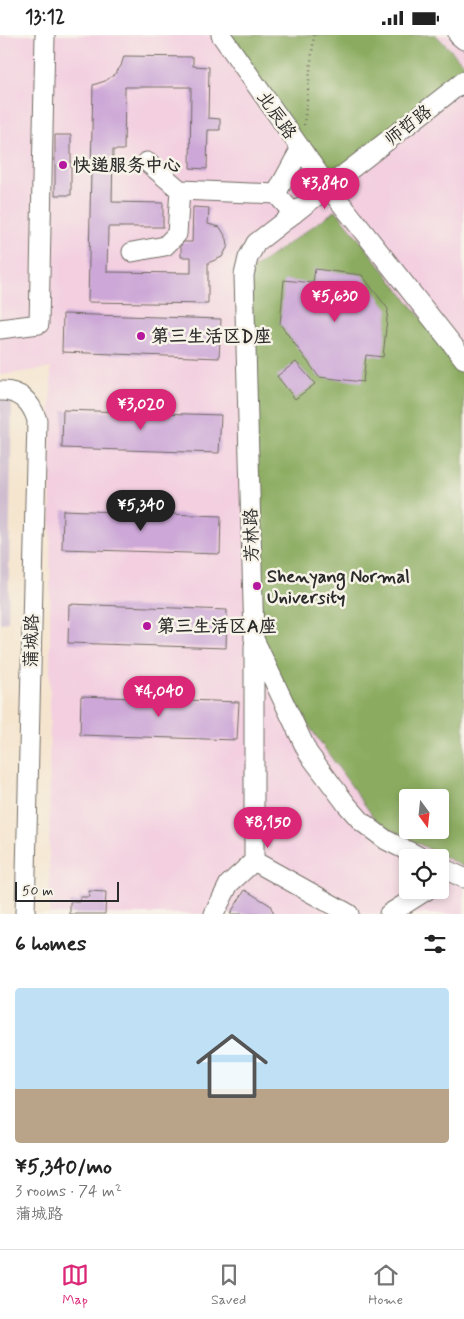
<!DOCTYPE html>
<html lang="en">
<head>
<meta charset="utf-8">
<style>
	:root { --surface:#fff; --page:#f6f6f6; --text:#222; --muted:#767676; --line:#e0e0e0; --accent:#db2777 }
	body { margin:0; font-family:Mynerve,"LXGW WenKai TC",sans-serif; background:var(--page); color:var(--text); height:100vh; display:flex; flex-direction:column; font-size:19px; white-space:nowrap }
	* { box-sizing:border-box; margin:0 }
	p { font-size:16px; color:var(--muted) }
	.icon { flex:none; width:28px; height:28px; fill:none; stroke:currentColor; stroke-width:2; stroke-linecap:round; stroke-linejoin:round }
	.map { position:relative; height:879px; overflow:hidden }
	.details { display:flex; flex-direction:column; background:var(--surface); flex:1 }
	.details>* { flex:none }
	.needle { width:32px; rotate:165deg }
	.fabs { position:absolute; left:399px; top:754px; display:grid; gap:10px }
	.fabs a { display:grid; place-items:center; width:50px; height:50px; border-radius:5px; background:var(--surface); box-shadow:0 2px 8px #0003; font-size:25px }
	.scale { position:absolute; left:15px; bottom:12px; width:104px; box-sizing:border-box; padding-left:5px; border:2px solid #2b2b2b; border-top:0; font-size:14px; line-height:18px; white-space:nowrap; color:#2b2b2b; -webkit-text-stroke:4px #f7f3e8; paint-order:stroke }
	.price { position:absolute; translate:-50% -42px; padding:0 11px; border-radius:18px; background:var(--accent); color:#fff; font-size:16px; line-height:32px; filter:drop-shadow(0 1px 2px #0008) }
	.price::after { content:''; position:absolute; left:50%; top:30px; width:15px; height:11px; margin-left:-8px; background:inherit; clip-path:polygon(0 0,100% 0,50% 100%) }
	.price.selected { background:#222; color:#fff }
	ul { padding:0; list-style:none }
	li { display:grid; align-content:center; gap:10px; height:265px; padding:0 15px }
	li span { display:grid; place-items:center; height:155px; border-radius:5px; color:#555 }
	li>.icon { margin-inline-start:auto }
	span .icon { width:90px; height:90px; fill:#fffc; stroke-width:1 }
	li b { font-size:21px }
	h2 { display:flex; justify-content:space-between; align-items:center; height:60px; padding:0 15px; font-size:21px }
	.status { display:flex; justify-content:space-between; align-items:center; height:35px; padding:0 25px; background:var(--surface); direction:ltr }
	.status svg { height:14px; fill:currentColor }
	.menu { display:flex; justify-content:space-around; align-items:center; height:70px; border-top:1px solid var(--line); background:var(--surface); font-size:14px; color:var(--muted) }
	.menu a { display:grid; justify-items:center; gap:2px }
	.menu .selected { color:var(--accent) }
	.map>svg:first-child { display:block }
</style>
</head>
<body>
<div class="status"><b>13:12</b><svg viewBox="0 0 49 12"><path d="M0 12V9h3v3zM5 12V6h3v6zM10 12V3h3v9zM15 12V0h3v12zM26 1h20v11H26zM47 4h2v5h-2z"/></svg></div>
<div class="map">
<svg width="464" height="879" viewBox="0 0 464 879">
	<rect width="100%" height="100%" fill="#f7f3e8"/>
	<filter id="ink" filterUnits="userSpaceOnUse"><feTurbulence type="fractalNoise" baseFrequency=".02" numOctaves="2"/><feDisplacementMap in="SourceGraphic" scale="10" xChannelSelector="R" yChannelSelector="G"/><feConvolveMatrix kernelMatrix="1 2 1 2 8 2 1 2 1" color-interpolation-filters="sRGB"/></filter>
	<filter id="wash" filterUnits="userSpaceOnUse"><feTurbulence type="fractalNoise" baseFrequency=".0096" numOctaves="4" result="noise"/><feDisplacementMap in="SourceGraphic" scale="20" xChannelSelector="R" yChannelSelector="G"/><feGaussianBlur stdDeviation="1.12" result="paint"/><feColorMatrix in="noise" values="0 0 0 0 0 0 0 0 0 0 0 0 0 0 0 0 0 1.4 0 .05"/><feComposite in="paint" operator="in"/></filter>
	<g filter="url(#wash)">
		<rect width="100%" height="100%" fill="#f5e5cf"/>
		<path fill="#f3cfe0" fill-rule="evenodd" d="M0,0H464V879H49L51,333L0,340ZM408,762H440V795H408ZM408,822H440V855H408Z"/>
		<path fill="#cfbdcf" d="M12,362L8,587L0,588V363Z"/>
		<path fill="#8bac60" stroke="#5b6c46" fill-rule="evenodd" d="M226,0H436L464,29V35L329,146Z
			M336,175L464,337V832L377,787L299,677L261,605L251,235ZM408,762H440V795H408Z"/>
		<g id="blocks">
			<path fill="#cca7d7" d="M124,21L193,22V31L209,32L208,83L220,84V95H208L207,134L190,133L191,52H125L124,115H113L112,167L163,168V192H108L107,237L191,238V222H181V207H192L193,172L209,173L208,189L220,192L227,204L228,211L222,222L208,228V269L88,267L93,50L105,46L114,40L121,31Z
				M55,100H71V160H55Z
				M315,234L362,240L388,274L383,322L366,320L363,347L319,342L280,289L284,245L313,248Z
				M63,279L221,284L219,323L62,317Z
				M296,327L315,349L295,364L277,341Z
				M63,375L221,380L219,418L62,413Z
				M63,475L221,481L220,519L62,514Z
				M69,569L227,575L226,613L68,608Z
				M81,661L239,667L237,705L80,700Z
				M245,855L270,870L274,879H230Z
				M89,856L106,857L105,879H70V867H79L80,862H89Z"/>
		</g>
	</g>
	<g filter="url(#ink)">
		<use href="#blocks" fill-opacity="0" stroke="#726c64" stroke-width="1"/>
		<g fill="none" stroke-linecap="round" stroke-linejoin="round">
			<defs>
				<path id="minor" d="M221,0L328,152L464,324
					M458,0L464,5
					M180,155L276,159L294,179
					M276,159L301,113
					M132,217L165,211L177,199L180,155L147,127
					M0,294L39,289L45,0
					M0,356C20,355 31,367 37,385L25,879
					M254,610V826
					M420,822L386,805L362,787L347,770L308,718L254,604L244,240L248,223L256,208L464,46
					M440,832L464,843
					M214,879L229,849L254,826L349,879
					M389,879L427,855"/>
			</defs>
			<use href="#minor" stroke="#726c64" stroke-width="21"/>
			<path stroke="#726c64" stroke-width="2.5" stroke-dasharray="1 4" stroke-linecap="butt" d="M304,90L314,0"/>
			<use href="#minor" stroke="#fff" stroke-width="19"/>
		</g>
	</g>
	<g fill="#b5179e" stroke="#f7f3e8" stroke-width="2">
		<circle cx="63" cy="130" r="5"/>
		<circle cx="141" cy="301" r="5"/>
		<circle cx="257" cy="551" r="5"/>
		<circle cx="147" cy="591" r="5"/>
	</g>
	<g text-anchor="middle" stroke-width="5" stroke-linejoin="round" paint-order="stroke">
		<g font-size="18" fill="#2b2b2b" stroke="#f7f3e8">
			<text transform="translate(277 80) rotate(55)" y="6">北辰路</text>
			<text transform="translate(408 90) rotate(-38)" y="6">师哲路</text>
			<text transform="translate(251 500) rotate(-91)" y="6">芳林路</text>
			<text transform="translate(31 606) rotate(-89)" y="6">蒲城路</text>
		</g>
		<g font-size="18" font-weight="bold" fill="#2b2b2b" stroke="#f7f3e8" text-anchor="start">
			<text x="73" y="136">快递服务中心</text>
			<text x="151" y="307">第三生活区D座</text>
			<text x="267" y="547">Shenyang Normal<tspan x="267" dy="21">University</tspan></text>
			<text x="157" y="597">第三生活区A座</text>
		</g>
	</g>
</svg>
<div class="fabs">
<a><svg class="needle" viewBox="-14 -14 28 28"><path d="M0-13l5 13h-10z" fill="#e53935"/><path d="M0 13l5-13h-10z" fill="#767676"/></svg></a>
<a><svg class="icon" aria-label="locate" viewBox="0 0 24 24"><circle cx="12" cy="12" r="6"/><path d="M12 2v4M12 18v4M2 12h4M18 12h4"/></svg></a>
</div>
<div class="scale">50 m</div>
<b class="price" style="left:325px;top:175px">¥3,840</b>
<b class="price" style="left:335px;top:288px">¥5,630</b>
<b class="price" style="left:141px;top:396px">¥3,020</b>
<b class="price selected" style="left:141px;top:497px">¥5,340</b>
<b class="price" style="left:159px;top:683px">¥4,040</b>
<b class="price" style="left:268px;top:814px">¥8,150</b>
</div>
<section class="details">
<h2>6 homes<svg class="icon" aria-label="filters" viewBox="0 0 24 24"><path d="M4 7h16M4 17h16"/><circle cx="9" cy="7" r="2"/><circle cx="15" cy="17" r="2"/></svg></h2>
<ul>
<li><span style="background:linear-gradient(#bfe0f5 65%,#b9a48a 0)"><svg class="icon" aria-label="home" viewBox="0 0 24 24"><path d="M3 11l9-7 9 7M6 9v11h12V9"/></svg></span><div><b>¥5,340/mo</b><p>3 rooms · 74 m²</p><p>蒲城路</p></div></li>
</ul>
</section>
<nav class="menu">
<a class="selected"><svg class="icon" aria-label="map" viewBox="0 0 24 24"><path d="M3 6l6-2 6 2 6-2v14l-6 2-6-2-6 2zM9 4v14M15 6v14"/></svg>Map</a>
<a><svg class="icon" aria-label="saved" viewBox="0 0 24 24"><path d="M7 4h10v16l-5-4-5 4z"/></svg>Saved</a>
<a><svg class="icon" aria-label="home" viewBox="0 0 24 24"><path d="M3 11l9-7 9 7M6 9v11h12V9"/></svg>Home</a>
</nav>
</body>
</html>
